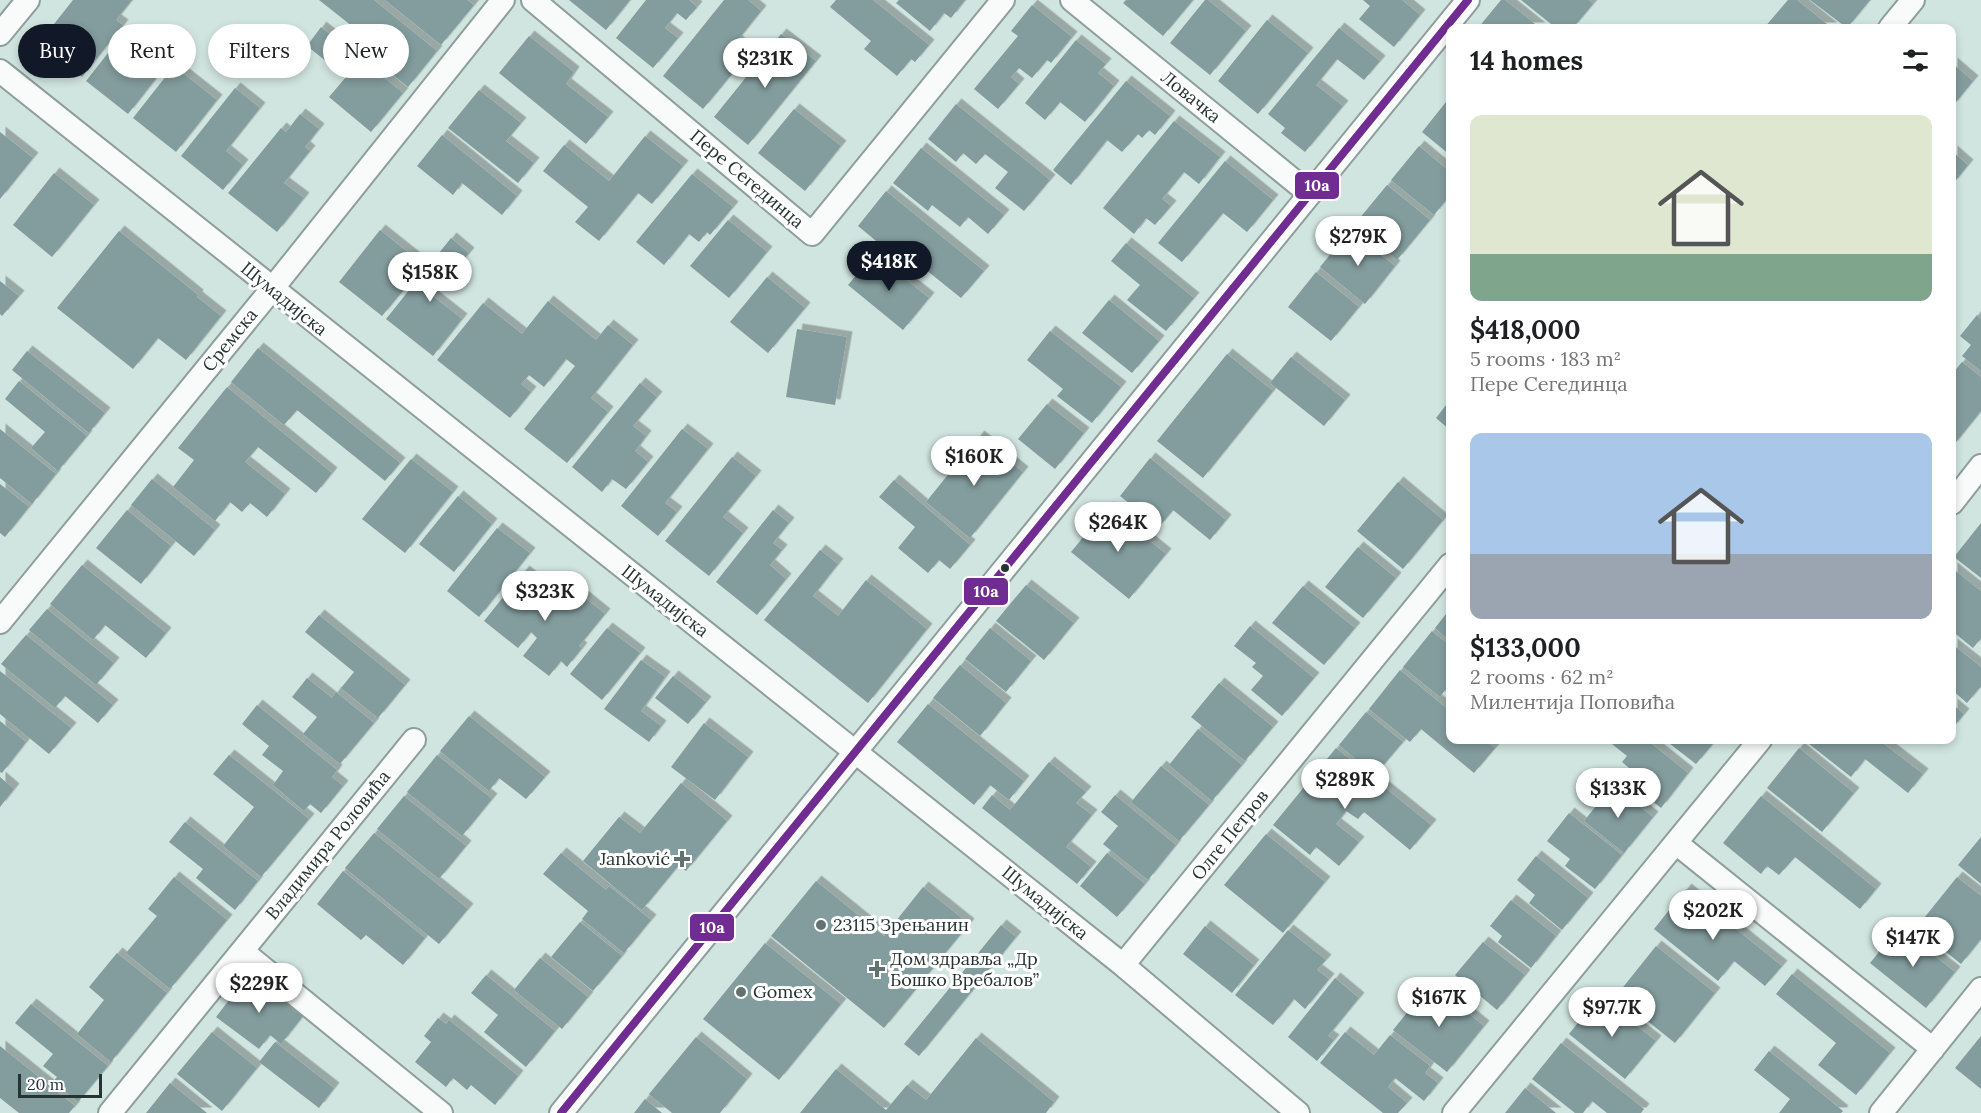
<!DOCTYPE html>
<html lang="en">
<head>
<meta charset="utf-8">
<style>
	:root { --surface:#fff; --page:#f2f2f2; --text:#202124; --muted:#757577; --accent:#111827 }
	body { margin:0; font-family:Lora,serif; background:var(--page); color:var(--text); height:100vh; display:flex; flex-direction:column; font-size:22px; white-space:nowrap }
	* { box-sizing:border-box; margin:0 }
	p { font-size:20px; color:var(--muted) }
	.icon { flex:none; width:33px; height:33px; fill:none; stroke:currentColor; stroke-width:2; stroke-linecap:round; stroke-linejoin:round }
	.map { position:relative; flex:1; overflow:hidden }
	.sheet { position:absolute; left:1446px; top:24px; width:510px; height:720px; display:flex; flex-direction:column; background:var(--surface); border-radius:12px; box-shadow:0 3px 9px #0003 }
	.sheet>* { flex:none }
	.banner { position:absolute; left:18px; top:24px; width:570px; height:54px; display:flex; gap:12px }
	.scale { position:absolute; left:18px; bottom:15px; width:84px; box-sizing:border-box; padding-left:6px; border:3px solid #263431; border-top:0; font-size:16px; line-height:21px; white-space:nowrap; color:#263431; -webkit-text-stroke:4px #fff; paint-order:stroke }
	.price { position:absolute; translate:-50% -51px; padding:0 14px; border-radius:21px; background:#fff; color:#222; font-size:20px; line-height:39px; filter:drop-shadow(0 2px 3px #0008) }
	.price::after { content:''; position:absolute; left:50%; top:36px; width:18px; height:14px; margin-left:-9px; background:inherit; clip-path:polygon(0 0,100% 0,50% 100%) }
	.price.current { background:var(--accent); color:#fff }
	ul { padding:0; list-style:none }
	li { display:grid; align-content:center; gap:12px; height:318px; padding:0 24px }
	li span { display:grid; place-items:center; height:186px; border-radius:12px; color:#555 }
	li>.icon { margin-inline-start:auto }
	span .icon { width:108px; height:108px; fill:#fffc; stroke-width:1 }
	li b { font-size:26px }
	h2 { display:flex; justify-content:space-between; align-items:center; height:72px; padding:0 24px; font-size:26px }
	.tag { padding:0 21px; border-radius:27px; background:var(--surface); box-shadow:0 3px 9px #0003; font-size:21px; line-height:54px }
	.tag.current { background:var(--accent); color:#fff }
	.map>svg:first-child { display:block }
</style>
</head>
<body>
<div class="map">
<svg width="1981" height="1113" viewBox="0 0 1981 1113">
	<defs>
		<filter id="shadow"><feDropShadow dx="5.5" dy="-5.5" stdDeviation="0" flood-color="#0004"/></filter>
	</defs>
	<rect width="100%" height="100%" fill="#d1e5e0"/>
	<path fill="#839c9d" filter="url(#shadow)" d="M73,0H132L116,20L123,25L82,77L39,43Z
		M319,0H374L437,51L408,87L354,44L362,34Z
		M385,0H467L474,5L441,45Z
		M569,0H630L606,30Z
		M646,0H689L697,7L686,20L677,13L665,28L678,38L653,68L616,38Z
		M724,0H748L761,11L737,41L750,52L703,109L663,76Z
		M836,0H873L929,45L915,62L911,59L897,76L864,49L871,41L830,7Z
		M899,0H965L951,18L944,13L930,31L896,3Z
		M1126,0H1193L1163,36L1123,3Z
		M1205,0H1208L1246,31L1210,75L1170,43Z
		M1363,0H1402L1420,15L1394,47L1359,19L1370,6Z
		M1501,0H1505L1540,28H1478Z
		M1521,0H1589L1593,4L1573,28H1556Z
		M1788,0H1797L1832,28H1764Z
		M1810,0H1870L1847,28Z
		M1032,5L1072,37L1051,63L1047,60L1032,78L1019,68L1011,77L1019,84L998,109L974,89L1018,36L1011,31Z
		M1267,20L1308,53L1258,114L1218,81Z
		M321,27L403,93L371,132L329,97L346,77L307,46Z
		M1339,28L1380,61L1364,80L1337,59L1316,85L1343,106L1305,152L1281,133L1285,128L1268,114Z
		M123,34L165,67L128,114L86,81Z
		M781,34L816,61L748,145L714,117Z
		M529,36L574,72L566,84L608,117L586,144L499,73Z
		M1076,40L1106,64L1098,73L1114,86L1085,122L1060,102L1045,120L1025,103Z
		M1952,63L1973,81L1952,107Z
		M174,66L217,100L176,152L133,118Z
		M1126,81L1170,116L1155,135L1149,130L1142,138L1138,134L1122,152L1107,140L1071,185L1053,170Z
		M235,88L260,108L226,151L243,165L223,190L181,156Z
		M479,90L521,123L506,141L534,163L518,183L448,128Z
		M1450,97V155L1422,132Z
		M956,104L1050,180L1024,211L995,188L1008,172L985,154L976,164L963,153L956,162L928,139Z
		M794,109L841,146L805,191L758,153Z
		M300,114L319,129L305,147L310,151L284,183L304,198L277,232L228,193L281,128L286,132Z
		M1174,121L1220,157L1199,184L1184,172L1162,199L1171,206L1155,225L1146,218L1134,234L1103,208Z
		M0,132L33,158L0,199Z
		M442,135L517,196L502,215L462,183L453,195L417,166Z
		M645,136L683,166L652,204L638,193L599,241L575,222L588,207L543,171L564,145L609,181Z
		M1419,146L1450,172V195L1434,215L1391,180Z
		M921,148L1004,215L988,234L968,217L960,227L932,205L928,211L893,183Z
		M1952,151L1968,165L1952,185Z
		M1225,161L1273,200L1247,232L1223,213L1182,262L1158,243Z
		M54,173L94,205L52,257L13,225Z
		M692,174L733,207L710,235L707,232L699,242L689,234L664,265L636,242Z
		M1387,185L1430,220L1397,260L1354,225Z
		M886,191L984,271L961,298L910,257L904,264L858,226Z
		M728,220L767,252L729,298L690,266Z
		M380,230L424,265L382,316L339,282Z
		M1350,230L1395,266L1365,304L1320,267Z
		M119,231L198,295L197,297L221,316L186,360L158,338L133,369L57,308Z
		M451,238L469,253L434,297L462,319L433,356L386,319Z
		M1126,243L1194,298L1166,331L1127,300L1140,285L1111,261Z
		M874,254L929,298L903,330L848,285Z
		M1316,272L1359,307L1331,341L1288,307Z
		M767,277L805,308L768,353L730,322Z
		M0,281L19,296L2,316L0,314Z
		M1109,300L1159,341L1132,373L1082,333Z
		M548,301L596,340L608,325L633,345L591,398L608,412L567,463L524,429L575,366L566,359L544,387L529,375L521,384L531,392L510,418L437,360L483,303L522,334Z
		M1977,315L1981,319V371L1962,356L1971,345L1960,336Z
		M797,329L847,337L835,405L786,397Z
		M1050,331L1121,387L1092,423L1057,396L1063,389L1027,360Z
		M258,348L400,463L385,481L297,410L284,425L231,382Z
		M27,351L105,413L89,433L12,370Z
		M1227,354L1273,391L1203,478L1157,441Z
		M1291,357L1345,400L1324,426L1270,383Z
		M1962,362L1981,377V411L1952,447V374Z
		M19,381L87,436L58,471L31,448L45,432L5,399Z
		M640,383L657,397L633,426L646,436L635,451L648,462L626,489L612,479L602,492L572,467Z
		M227,387L332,473L316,493L258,447L245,462L285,494L267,517L250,503L242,512L230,502L215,521L173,487L194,460L178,448Z
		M1450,400V430L1436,418Z
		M1047,404L1084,433L1055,469L1018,439Z
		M0,429L56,474L32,504L0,478Z
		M682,429L708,449L665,503L677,512L658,536L621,506Z
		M979,436L1023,472L970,538L926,502Z
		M732,457L756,476L723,517L743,533L709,576L665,541Z
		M1150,458L1226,520L1210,540L1173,510L1159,527L1120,496Z
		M411,459L453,492L405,553L362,519Z
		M152,479L215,530L194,556L131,505Z
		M894,480L970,545L950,569L939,560L928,573L898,548L915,527L879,497Z
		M1398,482L1443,520L1403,569L1357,531Z
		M0,484L29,507L5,537L0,533Z
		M458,496L492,524L454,572L419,544Z
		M1108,507L1166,554L1129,599L1071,552Z
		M127,510L171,546L141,584L96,548Z
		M773,510L789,523L773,543L782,550L770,565L786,579L757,615L716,582Z
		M1981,523V578L1954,557Z
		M497,528L530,553L479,617L447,591Z
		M1358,547L1396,578L1363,618L1325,587Z
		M820,550L838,564L813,596L838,616L866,580L927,629L868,703L764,620Z
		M82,565L166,633L146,658L105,625L93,640L50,604Z
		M1952,568L1981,591V638L1973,648L1952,631Z
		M524,571L558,598L569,585L605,614L579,646L582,648L567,667L561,661L549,676L523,656L537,638L531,632L518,648L484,621Z
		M1026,585L1074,623L1044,660L996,621Z
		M1303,586L1355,628L1324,665L1272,623Z
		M47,609L114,663L96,685L29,630Z
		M1450,609V641L1435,628Z
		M319,615L405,685L378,718L341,688L354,672L305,632Z
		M1250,626L1314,678L1282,716L1251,690L1263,676L1252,667L1256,663L1234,646Z
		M607,628L640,653L602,700L570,674Z
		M990,628L1031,661L1006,692L965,659Z
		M1432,631L1450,646V683L1440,697L1403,667Z
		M26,635L113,705L98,723L65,696L55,708L1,664Z
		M1952,644L1981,667V686L1967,703L1952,690Z
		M641,660L665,677L641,711L661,726L649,742L604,709Z
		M960,665L1006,703L980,736L933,698Z
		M1400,670L1450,711V740H1485L1495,748L1474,773L1421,729L1410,742L1369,709Z
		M0,671L71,728L49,754L0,714Z
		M673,676L706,702L688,724L655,698Z
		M307,678L332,698L336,692L374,723L340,764L303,734L317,717L292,697Z
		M1219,683L1273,727L1245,761L1191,717Z
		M928,704L1024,781L1009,800L990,785L974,805L897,742Z
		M1952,704L1964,714L1952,729Z
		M257,705L337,770L332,777L343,786L321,813L310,804L304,811L273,785L283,771L262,755L269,746L242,724Z
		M1366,712L1403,742L1375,775L1339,745Z
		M469,716L545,777L526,799L499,778L489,791L440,751Z
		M0,721L26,742L2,773L0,772Z
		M704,723L748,757L715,800L671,767Z
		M1198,729L1242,765L1212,801L1169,765Z
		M1607,740H1647L1688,773L1661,808L1627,781L1635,773L1622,762L1627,756Z
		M1665,740H1716L1696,764Z
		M1804,740H1879L1923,774L1908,793L1865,759L1851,777Z
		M1336,748L1431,825L1410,850L1364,812L1358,819L1346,811L1336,824L1359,842L1339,866L1316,847L1310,855L1273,825Z
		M1799,748L1854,793L1822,832L1767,788Z
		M229,755L309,819L261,877L223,846L254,807L213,774Z
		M437,755L492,799L462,836L407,792Z
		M1049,762L1086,792L1076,803L1092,815L1066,847L1091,867L1077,884L982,808L992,795L1010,810Z
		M1161,766L1209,805L1179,841L1131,802Z
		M0,777L14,789L0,807Z
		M681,783L727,821L686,871L679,865L642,910L583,861L619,817L640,833Z
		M1613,785L1653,817L1624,853L1584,821Z
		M1115,795L1176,845L1148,880L1103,844L1118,826L1101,812Z
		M404,796L466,846L439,879L377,829Z
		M1761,796L1876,889L1860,909L1795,857L1779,875L1767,866L1761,874L1723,843Z
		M1569,813L1622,855L1595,889L1565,866L1570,859L1547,841Z
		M185,822L258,881L235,910L196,878L203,869L169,842Z
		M374,833L468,909L439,944L345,868Z
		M1266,834L1325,882L1283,933L1224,885Z
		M1981,837V884L1958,865Z
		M561,853L606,890L609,886L651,920L624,953L582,919L588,911L543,874Z
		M1107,853L1145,884L1117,917L1080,886Z
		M1536,856L1588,898L1562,930L1529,903L1535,895L1517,880Z
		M343,871L425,938L403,965L366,935L361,940L317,904Z
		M174,877L227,920L170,989L126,953L157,916L148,909Z
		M1957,877L1981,896V939L1961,964L1916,928Z
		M816,881L884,936L923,887L969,924L884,1028L771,936Z
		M1686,889L1782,966L1765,986L1734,961L1718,981L1654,929Z
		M1511,900L1556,936L1531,968L1498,942L1502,936L1490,926Z
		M580,922L622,956L593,991L551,957Z
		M1001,925L1016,937L919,1056L904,1044Z
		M1205,926L1254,965L1232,993L1183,954Z
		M1899,927L1955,972L1926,1008L1870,963Z
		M1288,930L1326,960L1317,970L1329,979L1305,1009L1294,999L1273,1025L1235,995Z
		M1483,942L1525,975L1497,1010L1455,975Z
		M765,943L841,1004L779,1080L703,1019Z
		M1656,946L1715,993L1675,1043L1616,996Z
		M117,953L167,993L111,1062L77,1034L104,1000L89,987Z
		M540,958L588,997L562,1029L514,990Z
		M249,974L303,1016L281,1044L270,1035L259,1049L216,1017Z
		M1792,974L1890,1053L1856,1095L1818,1065L1836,1043L1776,994Z
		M486,975L555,1031L526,1067L484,1032L498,1015L471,993Z
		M1335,978L1359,998L1328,1036L1334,1040L1317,1061L1288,1037Z
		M1431,983L1484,1026L1447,1072L1393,1030Z
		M1599,996L1656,1041L1625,1079L1569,1034Z
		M31,1004L108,1066L78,1102L53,1082L57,1077L43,1066L53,1054L15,1023Z
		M438,1018L446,1024L449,1020L518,1076L495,1105L471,1085L467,1090L453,1078L446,1087L415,1062L431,1042L424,1036Z
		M212,1032L257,1068L222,1111L177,1074Z
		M1345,1032L1374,1055L1390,1035L1430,1066L1425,1073L1438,1083L1424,1101L1395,1078L1388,1087L1407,1103L1398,1113H1383L1320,1063Z
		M1981,1036V1089L1955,1068Z
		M696,1037L747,1079L720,1113H672L649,1094Z
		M976,1038L1054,1102L1046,1113H800L836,1069L886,1110L907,1085L926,1100Z
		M275,1042L334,1088L319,1108L259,1062Z
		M1561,1043L1644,1109L1641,1113H1607L1592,1101L1583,1113H1575L1532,1079Z
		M0,1046L75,1106L69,1113H19L0,1098Z
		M1769,1051L1843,1111L1841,1113H1779L1790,1099L1754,1070Z
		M170,1083L207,1113H146Z
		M1525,1088L1556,1113H1505Z
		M645,1099L662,1113H634Z"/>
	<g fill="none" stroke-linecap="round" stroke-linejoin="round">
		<defs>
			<path id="street" d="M533,0L812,234L1003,0
				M1072,0L1310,194
				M1890,28L1913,0
				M0,34L28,0
				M0,71L1123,965L1298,1113
				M1952,503L1981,466
				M0,622L272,289L503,0
				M1676,843L1933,1049
				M242,951L441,1113
				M1123,965L1450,565
				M110,1113L414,740
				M561,1113L1468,0
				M1454,1113L1760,740
				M1881,1113L1981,989"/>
		</defs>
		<use href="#street" stroke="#8e9e9b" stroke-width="26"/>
		<use href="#street" stroke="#f8fbfa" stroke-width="22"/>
		<defs>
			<path id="bus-1" d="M561,1113L1468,0"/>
		</defs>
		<use href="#bus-1" stroke="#fff" stroke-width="12"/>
		<use href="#bus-1" stroke="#702c91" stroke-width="8"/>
	</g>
	<circle fill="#263431" stroke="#fff" stroke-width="2" cx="1005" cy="568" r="5"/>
	<g fill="#62726e" stroke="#fff" stroke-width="2">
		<path d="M679 850h6v6h6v6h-6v6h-6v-6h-6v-6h6z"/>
		<circle cx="821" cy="925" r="6"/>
		<path d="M874 960h6v6h6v6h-6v6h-6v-6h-6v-6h6z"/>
		<circle cx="741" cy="992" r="6"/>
	</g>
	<g text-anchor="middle" stroke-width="6" stroke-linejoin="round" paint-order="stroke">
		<g font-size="18" fill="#263431" stroke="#fff">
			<text transform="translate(1191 97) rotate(39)" y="6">Ловачка</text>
			<text transform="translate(747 179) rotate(40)" y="6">Пере Сегединца</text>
			<text transform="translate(284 299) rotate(39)" y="6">Шумадијска</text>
			<text transform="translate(230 340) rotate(-51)" y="6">Сремска</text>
			<text transform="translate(665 601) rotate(38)" y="6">Шумадијска</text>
			<text transform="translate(1230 835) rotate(-51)" y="6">Олге Петров</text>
			<text transform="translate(328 845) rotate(-51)" y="6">Владимира Роловића</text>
			<text transform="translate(1045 903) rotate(39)" y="6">Шумадијска</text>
		</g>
		<g font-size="18" fill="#263431" stroke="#fff" text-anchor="start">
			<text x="670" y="865" text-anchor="end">Janković</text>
			<text x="833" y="931">23115 Зрењанин</text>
			<text x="890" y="965">Дом здравља „Др<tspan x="890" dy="21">Бошко Вребалов”</tspan></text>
			<text x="753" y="998">Gomex</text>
		</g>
	</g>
	<g stroke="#fff" stroke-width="2">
		<rect x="1294" y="171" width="46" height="29" rx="6" fill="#702c91"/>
		<rect x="963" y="577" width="46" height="29" rx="6" fill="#702c91"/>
		<rect x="689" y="913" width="46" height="29" rx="6" fill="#702c91"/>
	</g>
	<g font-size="16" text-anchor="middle" font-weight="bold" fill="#fff">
		<text x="1317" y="191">10а</text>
		<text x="986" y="597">10а</text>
		<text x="712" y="933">10а</text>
	</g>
</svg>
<div class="scale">20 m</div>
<b class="price" style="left:765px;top:89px">$231K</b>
<b class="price" style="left:1358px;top:267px">$279K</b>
<b class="price current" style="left:889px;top:292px">$418K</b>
<b class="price" style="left:430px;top:303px">$158K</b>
<b class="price" style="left:974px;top:487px">$160K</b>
<b class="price" style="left:1118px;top:553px">$264K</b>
<b class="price" style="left:545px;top:622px">$323K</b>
<b class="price" style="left:1345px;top:810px">$289K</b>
<b class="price" style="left:1618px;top:819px">$133K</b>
<b class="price" style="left:1713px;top:941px">$202K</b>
<b class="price" style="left:1913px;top:968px">$147K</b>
<b class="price" style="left:259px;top:1014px">$229K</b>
<b class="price" style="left:1439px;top:1028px">$167K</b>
<b class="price" style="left:1612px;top:1038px">$97.7K</b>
<div class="banner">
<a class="tag current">Buy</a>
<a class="tag">Rent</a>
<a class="tag">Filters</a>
<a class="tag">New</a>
</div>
<section class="sheet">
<h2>14 homes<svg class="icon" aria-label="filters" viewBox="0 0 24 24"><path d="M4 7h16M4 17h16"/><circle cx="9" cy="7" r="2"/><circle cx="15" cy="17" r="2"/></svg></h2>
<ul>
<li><span style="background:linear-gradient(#dfe7d0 75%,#7fa58c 0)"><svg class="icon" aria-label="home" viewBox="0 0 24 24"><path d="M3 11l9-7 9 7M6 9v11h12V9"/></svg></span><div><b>$418,000</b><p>5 rooms · 183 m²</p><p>Пере Сегединца</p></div></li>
<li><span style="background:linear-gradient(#a9c7e8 65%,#9aa5b1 0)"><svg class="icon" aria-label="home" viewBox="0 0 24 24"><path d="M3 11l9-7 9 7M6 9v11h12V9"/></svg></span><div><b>$133,000</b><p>2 rooms · 62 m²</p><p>Милентија Поповића</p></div></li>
</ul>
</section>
</div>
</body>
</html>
